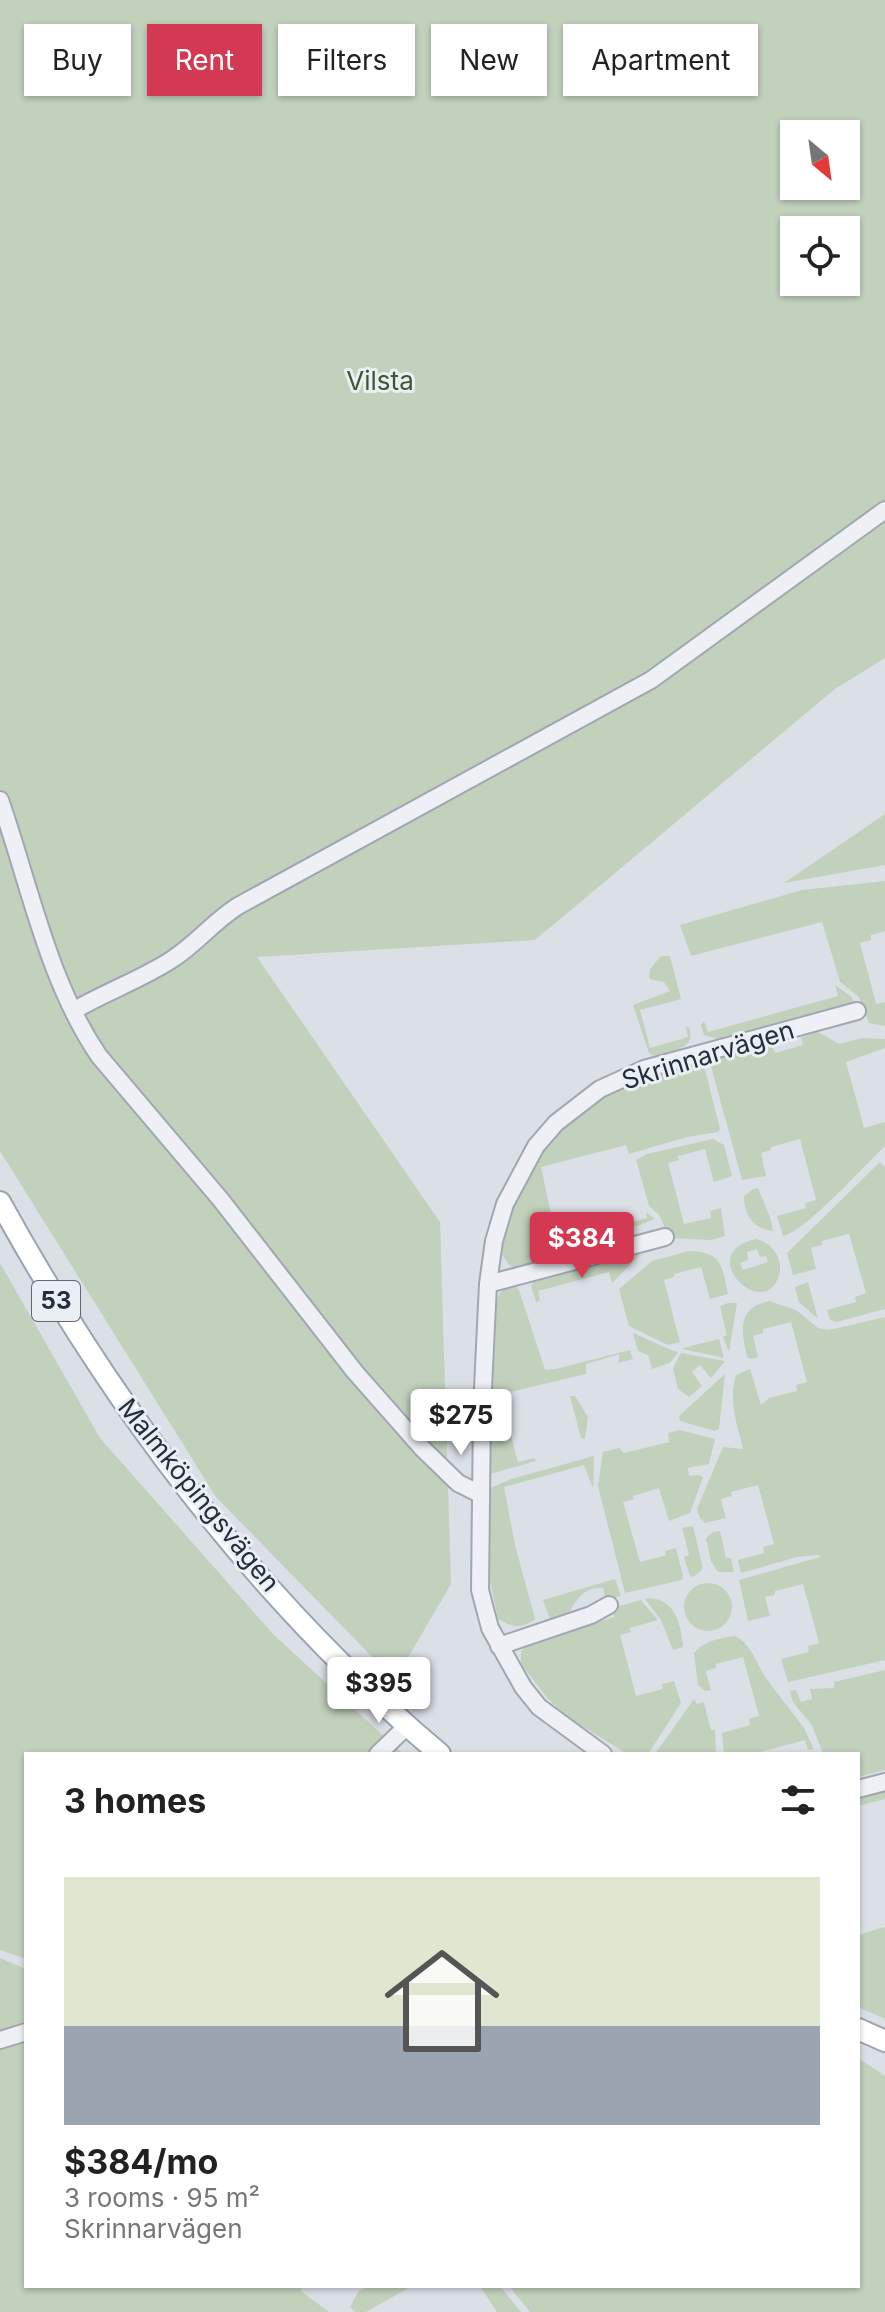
<!DOCTYPE html>
<html lang="en">
<head>
<meta charset="utf-8">
<style>
	:root { --surface:#fff; --page:#f2f2f2; --text:#222; --muted:#767676; --line:#e0e0e0; --accent:#d33952 }
	body { margin:0; font-family:Inter,sans-serif; background:var(--page); color:var(--text); height:100vh; display:flex; flex-direction:column; font-size:30px; white-space:nowrap }
	* { box-sizing:border-box; margin:0 }
	p { font-size:26px; color:var(--muted) }
	.icon { flex:none; width:44px; height:44px; fill:none; stroke:currentColor; stroke-width:2; stroke-linecap:round; stroke-linejoin:round }
	.map { position:relative; flex:1; overflow:hidden }
	.panel { position:absolute; left:24px; top:1752px; width:836px; height:536px; display:flex; flex-direction:column; background:var(--surface); border-radius:0px; box-shadow:0 2px 6px #0004 }
	.panel>* { flex:none }
	.hud { position:absolute; left:24px; top:24px; width:838px; height:72px; display:flex; gap:16px }
	.needle { width:52px; rotate:151deg }
	.buttons { position:absolute; left:780px; top:120px; display:grid; gap:16px }
	.buttons a { display:grid; place-items:center; width:80px; height:80px; border-radius:0px; background:var(--surface); box-shadow:0 2px 6px #0004; font-size:40px }
	.price { position:absolute; translate:-50% -68px; padding:0 18px; border-radius:8px; background:#fff; color:#222; font-size:26px; line-height:52px; filter:drop-shadow(0 2px 4px #0008) }
	.price::after { content:''; position:absolute; left:50%; top:48px; width:24px; height:18px; margin-left:-12px; background:inherit; clip-path:polygon(0 0,100% 0,50% 100%) }
	.price.current { background:var(--accent); color:#fff }
	ul { padding:0; list-style:none }
	li { display:grid; align-content:center; gap:16px; height:424px; padding:0 40px }
	li+li { border-top:2px solid var(--line) }
	li span { display:grid; place-items:center; height:248px; border-radius:0px; color:#555 }
	li>.icon { margin-inline-start:auto }
	span .icon { width:144px; height:144px; fill:#fffc; stroke-width:1 }
	li b { font-size:34px }
	h2 { display:flex; justify-content:space-between; align-items:center; height:96px; padding:0 40px; font-size:34px }
	.chip { padding:0 28px; border-radius:0px; background:var(--surface); box-shadow:0 2px 6px #0004; font-size:28px; line-height:72px }
	.chip.current { background:var(--accent); color:#fff }
	.map>svg:first-child { display:block }
</style>
</head>
<body>
<div class="map">
<svg width="885" height="2312" viewBox="0 0 885 2312">
	<rect width="100%" height="100%" fill="#dbe0e6"/>
	<path fill="#c1d1bc" fill-rule="evenodd" d="M0,0H885V658L835,689L535,940L257,957L440,1222L451,1584L403,1666L385,1670L216,1497L0,1151ZM794,134H846V186H794ZM794,230H846V282H794Z
		M885,814V865L784,883Z
		M885,881V931L871,935V940L860,943L876,1004L885,1002V1026L869,1023L859,997L840,982L822,922L691,956L680,925L802,890Z
		M661,956H670L681,999L640,1010L650,1048L688,1037L686,1027L689,1028C697,1050 670,1051 654,1056L649,1053L633,1005L670,991L664,982L649,979L650,969Z
		M835,985L852,997L853,1002L717,1039L704,1035L701,1025L704,1021L708,1032L838,996Z
		M818,1032L839,1044L862,1038L885,1039V1048L846,1062L864,1128L885,1122V1146C865,1165 805,1232 783,1236L777,1216L806,1208L805,1203L816,1200L800,1139L771,1147V1150L761,1153L766,1176L742,1180L709,1059L770,1042L775,1053L803,1045L801,1037Z
		M699,1062L705,1070L720,1129L718,1132L687,1137L629,1154L626,1145L541,1167L560,1256L521,1268L510,1266L501,1253C505,1238 507,1221 513,1205C545,1118 614,1082 699,1062Z
		M713,1139L724,1145L732,1176L714,1182L705,1149L678,1156L679,1160L668,1163L684,1224L711,1218L710,1211L721,1208L725,1236L711,1240L669,1238L660,1216L649,1206L636,1160L647,1154Z
		M880,1162L885,1167V1309L837,1322L830,1320L827,1310L856,1302L855,1297L866,1293L849,1234L822,1241V1245L811,1248L816,1269L793,1275L787,1253Z
		M758,1188L771,1220L773,1231C753,1229 744,1215 744,1196L753,1189Z
		M646,1212L655,1219L635,1227L626,1239L582,1249L577,1247L573,1238L647,1218Z
		M756,1239C773,1243 785,1260 778,1278C762,1321 693,1253 756,1239ZM757,1249L760,1257L766,1256L768,1262L743,1270L740,1263L748,1260L747,1252Z
		M637,1251L640,1255L612,1283L609,1272L538,1291L540,1301L536,1302L531,1286L536,1279Z
		M689,1251C722,1252 722,1265 728,1294L710,1299L701,1267L674,1274V1277L664,1280L680,1342L668,1345L629,1326L619,1289L652,1261Z
		M0,1263L100,1438L273,1634L403,1754H26V1959L0,1950Z
		M808,1282L818,1319L799,1302L795,1287Z
		M508,1287H516L519,1290L545,1370L556,1369L630,1350L633,1359L618,1363L620,1354L586,1364V1374L498,1395L492,1393L497,1300L500,1293Z
		M769,1301L796,1310L818,1328L829,1330L885,1317V1660L788,1682L781,1659L809,1652L808,1646L819,1643L803,1584L775,1591V1595L765,1597L770,1616L748,1621L739,1580L820,1557L819,1555L797,1557L741,1573L738,1560L764,1553L763,1547L774,1544L758,1485L731,1492L732,1496L721,1499L726,1518L705,1523L700,1518L697,1509L723,1447L743,1449C737,1424 728,1400 736,1375L750,1369L761,1405L769,1398L797,1391L796,1385L807,1382L791,1322L763,1329V1333L753,1336L758,1357L751,1359L747,1357C741,1331 737,1308 769,1301Z
		M728,1303H737L729,1352L723,1337L727,1335L720,1306Z
		M633,1333L671,1350L678,1352L670,1363L652,1369L648,1355L638,1351Z
		M719,1339L724,1358L682,1349L683,1348Z
		M681,1353L725,1361L711,1378L700,1365L692,1372L702,1386L689,1397L678,1389L673,1368Z
		M725,1374L719,1429L715,1431L680,1421L679,1416Z
		M570,1396H575L588,1417L585,1439L581,1438Z
		M506,1417L518,1462L534,1458L536,1461L490,1474V1428Z
		M680,1430L715,1439L709,1464L688,1468L689,1476L698,1475L703,1477L690,1513L669,1521L659,1488L633,1496L634,1499L623,1502L640,1562L666,1555L665,1551L676,1548L683,1576L682,1580L625,1593L598,1486L603,1452L619,1448L624,1453L669,1442L668,1433Z
		M594,1456L593,1488L584,1465L504,1487L515,1545L535,1619C522,1629 511,1627 498,1619L489,1577L490,1488L511,1479Z
		M693,1526L702,1564V1570L693,1577L690,1576L684,1557L689,1555L682,1528Z
		M720,1531L726,1558H731L734,1572H718L711,1561L706,1538L713,1532Z
		M615,1579L621,1596L606,1600L603,1588C584,1587 577,1598 569,1613L550,1619L543,1600Z
		M684 1607a24 24 0 1 1 48 0a24 24 0 1 1-48 0Z
		M650,1598C676,1600 681,1625 683,1647L673,1650L661,1620L645,1599Z
		M641,1600L658,1620L630,1628L631,1632L620,1635L636,1696L663,1689L662,1684L674,1681L681,1703L648,1754H627L566,1716L548,1699L521,1664V1652L527,1644L614,1617L612,1608Z
		M735,1636L743,1641L751,1651L765,1677L804,1728L814,1749L808,1750L805,1740L753,1754H724L722,1733L750,1725L749,1719L759,1716L743,1657L716,1664V1668L706,1671L711,1690L705,1691L698,1685L694,1653C705,1640 719,1639 735,1636Z
		M885,1670V1770L858,1777V1754H823L812,1725L793,1702L790,1691L796,1690L801,1702L812,1699L810,1689L834,1688V1682Z
		M694,1699L697,1704L704,1702L711,1730H715L716,1754H655Z
		M885,1788V1799L858,1806V1795Z
		M885,1927V2019L858,2007V1935Z
		M0,1958L26,1969V2022L0,2030Z
		M26,2041V2286H303L301,2291L329,2312H0V2050Z
		M858,2058L885,2076V2312H530L509,2286H858Z
		M369,2286H412L366,2312H355L350,2307L358,2292Z
		M480,2286H500L521,2312H497Z"/>
	<g fill="none" stroke-linecap="round" stroke-linejoin="round">
		<defs>
			<path id="minor" d="M0,800C30,886 48,981 99,1056L221,1200L355,1372L422,1448L458,1483L480,1494
				M73,1011C105,992 145,978 174,958C197,943 214,921 238,906L651,680L885,510
				M488,1284L665,1237
				M499,1646L591,1615L609,1605
				M378,1754L407,1726
				M603,1754L539,1707L523,1687L490,1628L480,1590L482,1409L488,1284L494,1241L505,1204L536,1146L556,1123L600,1089L644,1069L857,1011
				M858,1789L885,1782
				M0,2040L26,2032"/>
			<path id="major" d="M0,1202C114,1409 259,1601 440,1754
				M858,2029L885,2041"/>
		</defs>
		<use href="#minor" stroke="#a1a7b0" stroke-width="20"/>
		<use href="#major" stroke="#9aa4b2" stroke-width="24"/>
		<use href="#minor" stroke="#eef0f5" stroke-width="16"/>
		<use href="#major" stroke="#fff" stroke-width="20"/>
	</g>
	<g text-anchor="middle" stroke-width="6" stroke-linejoin="round" paint-order="stroke">
		<rect fill="#eaeff4" stroke="#606874" stroke-width="2" x="32" y="1281" width="48" height="40" rx="6"/>
		<g font-size="24" font-weight="bold" fill="#252e3d">
			<text x="56" y="1309">53</text>
		</g>
		<g font-size="26" fill="#3a5932" stroke="#eaeff4">
			<text x="380" y="390">Vilsta</text>
		</g>
		<g font-size="26" fill="#252e3d" stroke="#eaeff4">
			<text transform="translate(708 1055) rotate(-17)" y="9">Skrinnarvägen</text>
			<text transform="translate(199 1495) rotate(51)" y="9">Malmköpingsvägen</text>
		</g>
	</g>
</svg>
<div class="buttons">
<a><svg class="needle" viewBox="-14 -14 28 28"><path d="M0-13l5 13h-10z" fill="#e53935"/><path d="M0 13l5-13h-10z" fill="#767676"/></svg></a>
<a><svg class="icon" aria-label="locate" viewBox="0 0 24 24"><circle cx="12" cy="12" r="6"/><path d="M12 2v4M12 18v4M2 12h4M18 12h4"/></svg></a>
</div>
<b class="price current" style="left:582px;top:1280px">$384</b>
<b class="price" style="left:461px;top:1457px">$275</b>
<b class="price" style="left:379px;top:1725px">$395</b>
<div class="hud">
<a class="chip">Buy</a>
<a class="chip current">Rent</a>
<a class="chip">Filters</a>
<a class="chip">New</a>
<a class="chip">Apartment</a>
</div>
<section class="panel">
<h2>3 homes<svg class="icon" aria-label="filters" viewBox="0 0 24 24"><path d="M4 7h16M4 17h16"/><circle cx="9" cy="7" r="2"/><circle cx="15" cy="17" r="2"/></svg></h2>
<ul>
<li><span style="background:linear-gradient(#dfe7d0 60%,#9aa5b1 0)"><svg class="icon" aria-label="home" viewBox="0 0 24 24"><path d="M3 11l9-7 9 7M6 9v11h12V9"/></svg></span><div><b>$384/mo</b><p>3 rooms · 95 m²</p><p>Skrinnarvägen</p></div></li>
</ul>
</section>
</div>
</body>
</html>
